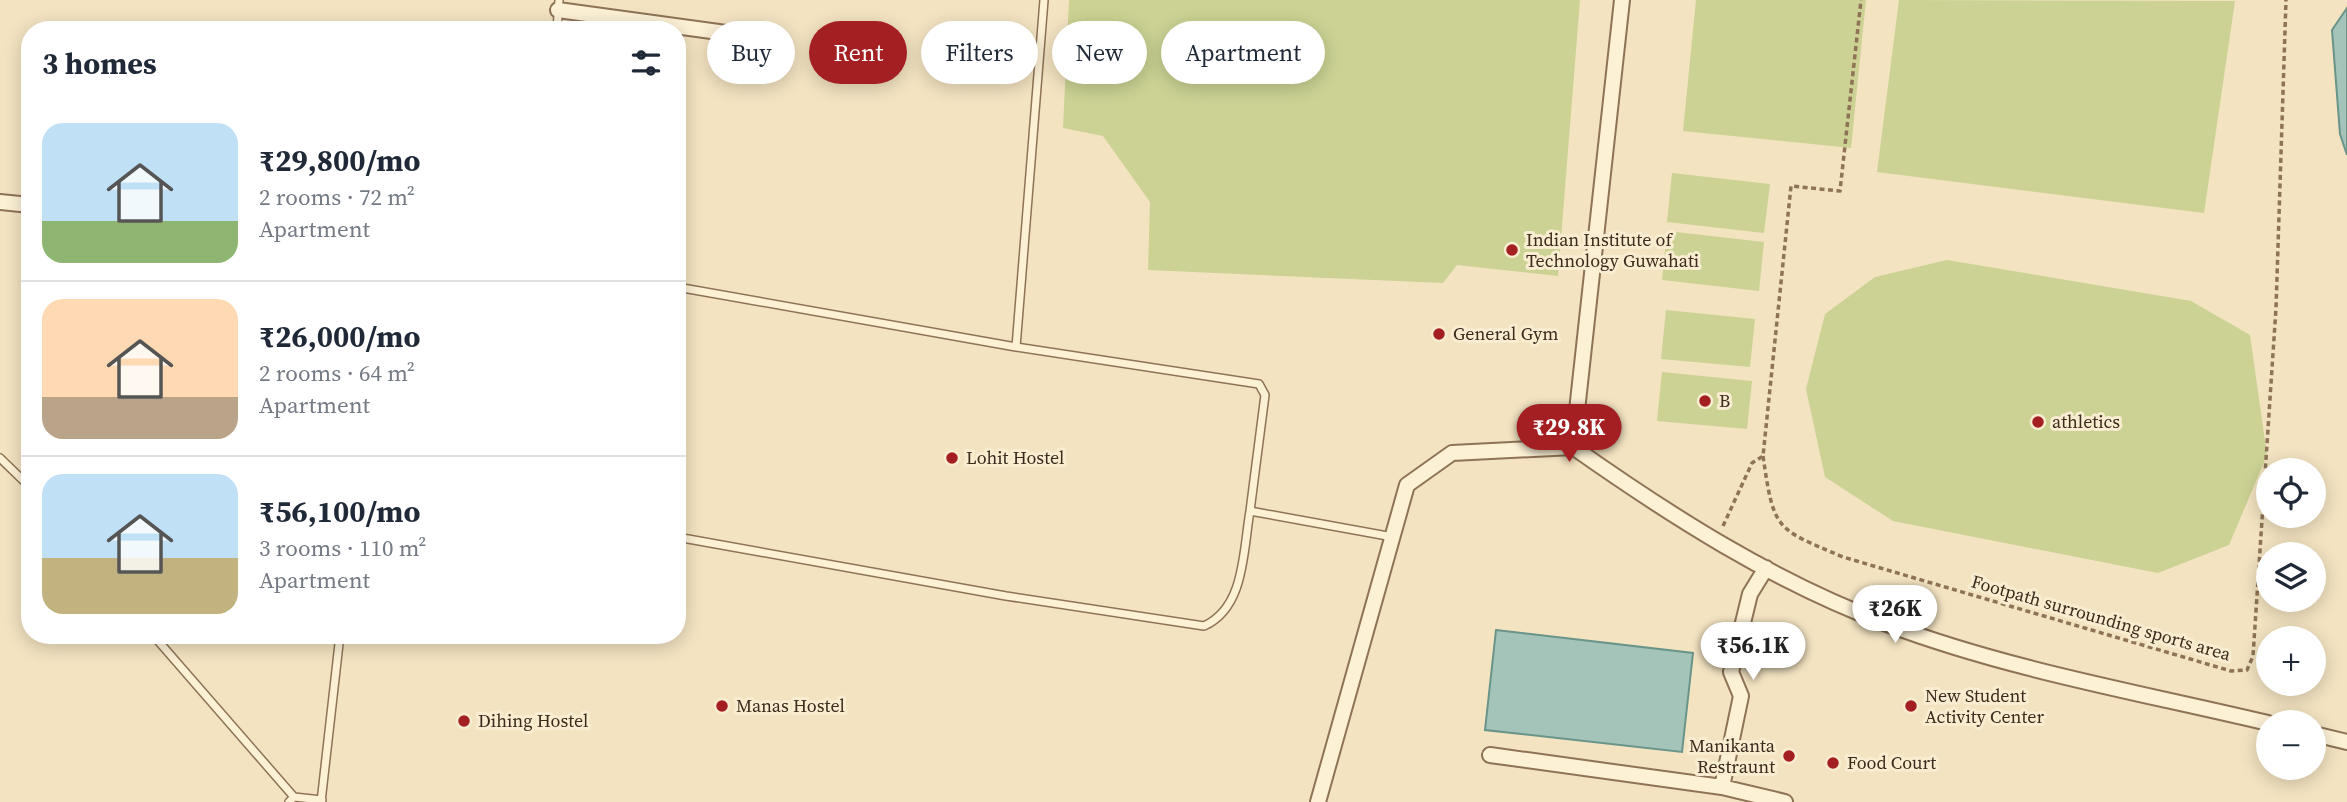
<!DOCTYPE html>
<html lang="en">
<head>
<meta charset="utf-8">
<style>
	:root { --surface:#fff; --page:#f2f2f3; --text:#1f2937; --muted:#747a83; --line:#e0e1e3; --accent:#a41f22 }
	body { margin:0; font-family:"Source Serif 4",serif; background:var(--page); color:var(--text); height:100vh; display:flex; flex-direction:column; font-size:26px; white-space:nowrap }
	* { box-sizing:border-box; margin:0 }
	p { font-size:23px; color:var(--muted) }
	.icon { flex:none; width:38px; height:38px; fill:none; stroke:currentColor; stroke-width:2; stroke-linecap:round; stroke-linejoin:round }
	.map { position:relative; flex:1; overflow:hidden }
	.panel { position:absolute; left:21px; top:21px; width:665px; height:623px; display:flex; flex-direction:column; background:var(--surface); border-radius:28px; box-shadow:0 4px 18px #0003 }
	.panel>* { flex:none }
	.hud { position:absolute; left:707px; top:21px; width:665px; height:63px; display:flex; gap:14px }
	.controls { position:absolute; left:2256px; top:458px; display:grid; gap:14px }
	.controls a { display:grid; place-items:center; width:70px; height:70px; border-radius:50%; background:var(--surface); box-shadow:0 4px 18px #0003; font-size:35px }
	.price { position:absolute; translate:-50% -60px; padding:0 16px; border-radius:24px; background:#fff; color:#222; font-size:23px; line-height:46px; filter:drop-shadow(0 2px 4px #0008) }
	.price::after { content:''; position:absolute; left:50%; top:42px; width:21px; height:16px; margin-left:-10px; background:inherit; clip-path:polygon(0 0,100% 0,50% 100%) }
	.price.active { background:var(--accent); color:#fff }
	ul { padding:0; list-style:none }
	li { display:flex; align-items:center; gap:21px; height:175px; padding:0 21px }
	li+li { border-top:2px solid var(--line) }
	li span { display:grid; place-items:center; flex:none; width:196px; height:140px; border-radius:21px; color:#555 }
	li>.icon { margin-inline-start:auto }
	span .icon { width:84px; height:84px; fill:#fffc; stroke-width:1 }
	li b { font-size:30px }
	h2 { display:flex; justify-content:space-between; align-items:center; height:84px; padding:0 21px; font-size:30px }
	.tag { padding:0 24px; border-radius:32px; background:var(--surface); box-shadow:0 4px 18px #0003; font-size:24px; line-height:63px }
	.tag.active { background:var(--accent); color:#fff }
	.map>svg:first-child { display:block }
</style>
</head>
<body>
<div class="map">
<svg width="2347" height="802" viewBox="0 0 2347 802">
	<rect width="100%" height="100%" fill="#f3e3c1"/>
	<path fill="#cbd293" d="M1069,0H1580L1558,276L1457,265L1443,283L1148,270L1150,202L1103,136L1063,128Z
		M1696,0H1866L1851,148L1683,131Z
		M1899,0L2235,1L2204,213L1877,172Z
		M1672,173L1770,184L1764,233L1667,222Z
		M1667,231L1764,242L1759,291L1662,280Z
		M1947,260L2191,301L2250,335L2267,455L2229,545L2158,573L1893,521L1825,477L1806,389L1825,314L1875,277Z
		M1666,310L1755,319L1750,367L1661,359Z
		M1662,372L1752,381L1747,429L1657,421Z"/>
	<path fill="#a4c4ba" stroke="#699489" stroke-width="2" d="M2347,8V155L2340,134L2332,30Z
		M1496,630L1693,653L1682,752L1485,730Z"/>
	<g fill="none" stroke-linecap="round" stroke-linejoin="round">
		<defs>
			<path id="lane" d="M557,30L559,0
				M677,287L1016,347L1259,384L1265,395L1250,511L1393,537
				M1016,347L1044,0
				M0,458L30,487
				M27,486L30,505
				M677,537L1006,596L1204,626C1245,608 1243,551 1250,511
				M153,635L294,797
				M289,802L294,797L322,800
				M321,802L340,635"/>
			<path id="street" d="M558,10L726,33
				M0,202L30,205
				M1573,447C1671,516 1774,582 1887,624C2009,670 2142,693 2268,723
				M2314,734L2347,742
				M1490,755L1722,787L1785,802
				M1722,787L1741,696L1731,672L1750,594L1766,568
				M1318,802L1407,485L1452,453L1573,447L1622,0"/>
		</defs>
		<use href="#lane" stroke="#8e7356" stroke-width="10"/>
		<use href="#street" stroke="#8e7356" stroke-width="18"/>
		<path stroke="#8e7356" stroke-width="3.5" stroke-dasharray="5 3.5" stroke-linecap="butt" d="M1763,456C1774,531 1775,528 1843,557L2231,671L2247,670L2253,656L2276,308L2286,0
			M1723,526L1752,463L1763,456L1791,186L1840,191L1861,0"/>
		<use href="#lane" stroke="#fcf0d5" stroke-width="7"/>
		<use href="#street" stroke="#fcf0d5" stroke-width="14"/>
	</g>
	<g fill="#a41f22" stroke="#f9edd1" stroke-width="2.5">
		<circle cx="1512" cy="250" r="7"/>
		<circle cx="1439" cy="334" r="7"/>
		<circle cx="1705" cy="401" r="7"/>
		<circle cx="2038" cy="422" r="7"/>
		<circle cx="952" cy="458" r="7"/>
		<circle cx="722" cy="706" r="7"/>
		<circle cx="1911" cy="706" r="7"/>
		<circle cx="464" cy="721" r="7"/>
		<circle cx="1789" cy="756" r="7"/>
		<circle cx="1833" cy="763" r="7"/>
	</g>
	<g text-anchor="middle" stroke-width="6" stroke-linejoin="round" paint-order="stroke">
		<g font-size="18" fill="#3c2b1c" stroke="#f9edd1" text-anchor="start">
			<text x="1526" y="246">Indian Institute of<tspan x="1526" dy="21">Technology Guwahati</tspan></text>
			<text x="1453" y="340">General Gym</text>
			<text x="1719" y="407">B</text>
			<text x="2052" y="428">athletics</text>
			<text x="966" y="464">Lohit Hostel</text>
			<text x="1925" y="702">New Student<tspan x="1925" dy="21">Activity Center</tspan></text>
			<text x="736" y="712">Manas Hostel</text>
			<text x="478" y="727">Dihing Hostel</text>
			<text x="1775" y="752" text-anchor="end">Manikanta<tspan x="1775" dy="21">Restraunt</tspan></text>
			<text x="1847" y="769">Food Court</text>
		</g>
		<g font-size="18" fill="#3c2b1c" stroke="#f9edd1">
			<text transform="translate(2101 618) rotate(16)" y="6">Footpath surrounding sports area</text>
		</g>
	</g>
</svg>
<div class="controls">
<a><svg class="icon" aria-label="locate" viewBox="0 0 24 24"><circle cx="12" cy="12" r="6"/><path d="M12 2v4M12 18v4M2 12h4M18 12h4"/></svg></a>
<a><svg class="icon" aria-label="layers" viewBox="0 0 24 24"><path d="M12 4l9 5-9 5-9-5zM3 14l9 5 9-5"/></svg></a>
<a>+</a>
<a>−</a>
</div>
<b class="price active" style="left:1569px;top:464px">₹29.8K</b>
<b class="price" style="left:1895px;top:645px">₹26K</b>
<b class="price" style="left:1753px;top:682px">₹56.1K</b>
<div class="hud">
<a class="tag">Buy</a>
<a class="tag active">Rent</a>
<a class="tag">Filters</a>
<a class="tag">New</a>
<a class="tag">Apartment</a>
</div>
<section class="panel">
<h2>3 homes<svg class="icon" aria-label="filters" viewBox="0 0 24 24"><path d="M4 7h16M4 17h16"/><circle cx="9" cy="7" r="2"/><circle cx="15" cy="17" r="2"/></svg></h2>
<ul>
<li><span style="background:linear-gradient(#bfe0f5 70%,#8fb573 0)"><svg class="icon" aria-label="home" viewBox="0 0 24 24"><path d="M3 11l9-7 9 7M6 9v11h12V9"/></svg></span><div><b>₹29,800/mo</b><p>2 rooms · 72 m²</p><p>Apartment</p></div></li>
<li><span style="background:linear-gradient(#ffd9b3 70%,#b9a48a 0)"><svg class="icon" aria-label="home" viewBox="0 0 24 24"><path d="M3 11l9-7 9 7M6 9v11h12V9"/></svg></span><div><b>₹26,000/mo</b><p>2 rooms · 64 m²</p><p>Apartment</p></div></li>
<li><span style="background:linear-gradient(#bfe0f5 60%,#c2b280 0)"><svg class="icon" aria-label="home" viewBox="0 0 24 24"><path d="M3 11l9-7 9 7M6 9v11h12V9"/></svg></span><div><b>₹56,100/mo</b><p>3 rooms · 110 m²</p><p>Apartment</p></div></li>
</ul>
</section>
</div>
</body>
</html>
